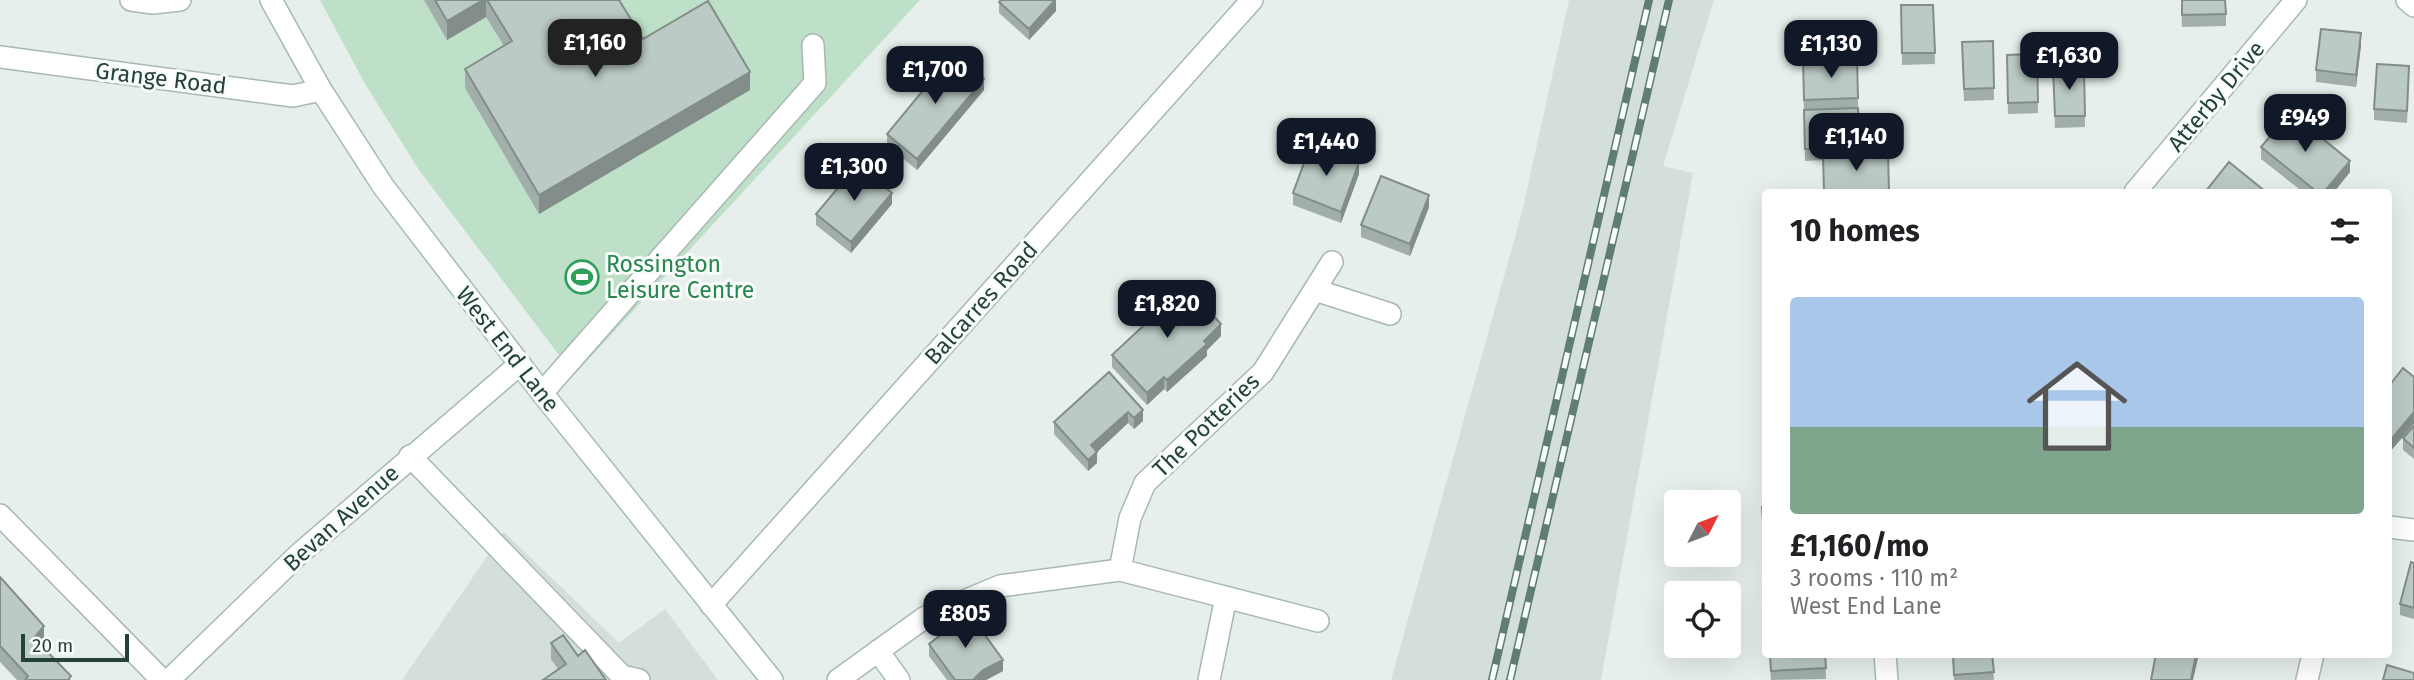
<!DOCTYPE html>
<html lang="en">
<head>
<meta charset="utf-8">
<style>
	:root { --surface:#fff; --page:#f2f2f2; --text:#202124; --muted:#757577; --line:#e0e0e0; --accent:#111827 }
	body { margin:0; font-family:"Fira Sans",sans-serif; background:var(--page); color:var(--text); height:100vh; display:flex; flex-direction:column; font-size:26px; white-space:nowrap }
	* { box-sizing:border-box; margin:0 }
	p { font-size:23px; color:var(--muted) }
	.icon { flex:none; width:38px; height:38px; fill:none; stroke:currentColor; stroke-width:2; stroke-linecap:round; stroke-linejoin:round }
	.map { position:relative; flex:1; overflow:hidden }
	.drawer { position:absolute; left:1762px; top:189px; width:630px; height:469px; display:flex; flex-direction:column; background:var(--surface); border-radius:7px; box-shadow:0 7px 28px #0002 }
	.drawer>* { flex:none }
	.needle { width:46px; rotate:48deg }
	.fabs { position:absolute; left:1664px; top:490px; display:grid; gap:14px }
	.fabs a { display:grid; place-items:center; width:77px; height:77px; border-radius:7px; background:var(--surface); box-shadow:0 7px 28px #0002; font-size:35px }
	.scale { position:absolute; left:21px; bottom:18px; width:108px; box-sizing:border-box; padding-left:7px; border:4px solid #24423a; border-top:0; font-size:19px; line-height:24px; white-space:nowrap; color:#24423a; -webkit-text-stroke:5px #f7fbf9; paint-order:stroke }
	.price { position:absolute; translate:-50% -60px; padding:0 16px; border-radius:14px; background:var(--accent); color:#fff; font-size:23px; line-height:46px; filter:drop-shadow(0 2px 4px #0008) }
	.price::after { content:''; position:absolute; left:50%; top:42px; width:21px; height:16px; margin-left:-10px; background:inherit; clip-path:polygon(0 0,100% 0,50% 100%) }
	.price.current { background:#222; color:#fff }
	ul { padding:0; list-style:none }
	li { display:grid; align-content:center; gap:14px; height:371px; padding:0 28px }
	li+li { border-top:2px solid var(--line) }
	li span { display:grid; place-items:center; height:217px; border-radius:7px; color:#555 }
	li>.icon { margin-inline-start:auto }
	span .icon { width:126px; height:126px; fill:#fffc; stroke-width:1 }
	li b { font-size:30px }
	h2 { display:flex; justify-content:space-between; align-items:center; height:84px; padding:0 28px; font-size:30px }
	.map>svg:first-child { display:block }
</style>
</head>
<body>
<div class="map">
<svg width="2414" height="680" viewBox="0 0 2414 680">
	<rect width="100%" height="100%" fill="#e6efeb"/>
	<path fill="#d4dfda" d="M1569,0H1714L1663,166L1693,173L1601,680H1391L1522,212Z
		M504,532L619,643L665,609L718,680H402Z"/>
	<path fill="#bfe0c8" d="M320,0H920L574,375L419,170L365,84Z"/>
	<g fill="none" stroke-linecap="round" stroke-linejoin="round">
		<defs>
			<path id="lane" d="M542,393L815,83L813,45
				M410,456L622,676L639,680
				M878,651L899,680"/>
			<path id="street" d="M131,0L153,3L180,0
				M2407,0L2414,6
				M0,57L293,96L321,90
				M2135,192L2296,0
				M1315,290L1390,314
				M0,515L162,680
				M2389,527L2414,530
				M1120,570L1130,518L1145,483L1263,372L1332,262
				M711,605L1252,0
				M1885,654L1887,680
				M169,680L298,555L520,364
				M838,680L924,618L1000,586L1120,570L1318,621
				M1209,680L1226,597
				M2307,680L2313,654"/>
			<path id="secondary" d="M271,0L321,90L383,186L542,393L772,680"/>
		</defs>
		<use href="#lane" stroke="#a8b8b2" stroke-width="24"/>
		<use href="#street" stroke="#a8b8b2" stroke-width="24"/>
		<use href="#secondary" stroke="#a4bbb3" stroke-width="24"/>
		<use href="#lane" stroke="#fff" stroke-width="21"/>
		<use href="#street" stroke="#fff" stroke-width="21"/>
		<use href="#secondary" stroke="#fff" stroke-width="21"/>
		<defs>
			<path id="rail" d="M1492,680L1649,0
				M1510,680L1669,0"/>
		</defs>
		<use href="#rail" stroke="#5f7d75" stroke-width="8"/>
		<use href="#rail" stroke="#f7fbf9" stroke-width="5" stroke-dasharray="16" stroke-linecap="butt"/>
	</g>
	<path fill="#a1aea9" d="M424,0H619L643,39L750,90L539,214L465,88V69L504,46L486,17L447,40Z
		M2181,0L2226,14V26L2182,27Z
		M999,2L1056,11L1029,40L999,13Z
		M1901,5H1933L1935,64L1902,65Z
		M1993,41L1994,100L1964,101L1962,42Z
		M2361,45L2356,87L2316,82V70Z
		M2037,54L2038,113L2008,114L2007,55Z
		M2084,68L2085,127L2055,128L2053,69Z
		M1803,73L1858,98L1859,154L1889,192H1823V160L1805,161Z
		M2409,78L2407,123L2374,120V109Z
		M984,90L917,170L887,145V134Z
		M2261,147L2350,172L2334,192H2303L2261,159Z
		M1359,174L1341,223L1293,205V193Z
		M892,204L851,253L816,225V214Z
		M1429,207L1410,256L1361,237V225Z
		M1221,336L1207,350V356L1167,392L1164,389L1147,405L1112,367V355Z
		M1109,372L1143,421L1134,429L1128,423L1097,452V463L1088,471L1054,434V422Z
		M2414,426V459L2403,450V438Z
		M2414,563V619L2400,615V604Z
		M0,577L44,642L41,645L71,680H17L0,662Z
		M551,643L578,656L558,669L551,659Z
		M929,644L1003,671L986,680H947L929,656Z
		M1769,654H1825L1826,679L1771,680Z
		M1952,654H1992L1994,680H1954Z"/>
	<path fill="#838d89" d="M483,0H486V17L447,40V21Z
		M1056,0V11L1029,40V29Z
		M2361,33V45L2356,87V75Z
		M750,72V90L539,214V195Z
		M984,79V90L917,170V159Z
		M2350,161V172L2334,192H2324Z
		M1359,162V174L1341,223V212Z
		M892,193V204L851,253V242Z
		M1429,195V207L1410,256V244Z
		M1221,324V336L1207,350V356L1167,392V380L1204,341Z
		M1164,377V389L1147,405V393Z
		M1143,410V421L1134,429V418Z
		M1128,412V423L1097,452V463L1088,471V460L1091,445Z
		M2414,412V424L2389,453V442Z
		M44,626V642L34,654V638Z
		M2196,654H2199L2193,680H2191Z
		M1003,660V671L986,680H973L983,670Z"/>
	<path fill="#bbcac4" stroke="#838d89" stroke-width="2" d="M435,0H483L447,21Z
		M487,0H619L643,39L708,1L750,72L539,195L465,69L512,41Z
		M1001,0H1055L1029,29L999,2Z
		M2182,0H2225L2226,14L2182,15Z
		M1901,5H1933L1935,53H1902Z
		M2321,29L2361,33L2356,75L2316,70Z
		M1993,41L1994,88L1964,89L1962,42Z
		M953,54L984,79L917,159L887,134Z
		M2037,54L2038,102L2008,103L2007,55Z
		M1857,59L1858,98L1804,100L1803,61Z
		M2377,64L2409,66L2407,111L2374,109Z
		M2084,68L2085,116H2055L2053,69Z
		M1858,108L1859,147L1805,149L1804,110Z
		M2290,112L2350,161L2324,192H2317L2261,147Z
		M1311,144L1359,162L1341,212L1293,193Z
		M1888,153L1889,192H1824L1823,156Z
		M2229,162L2266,192H2207L2206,191Z
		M858,164L892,193L851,242L816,214Z
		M1381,176L1429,195L1410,244L1361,225Z
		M1186,286L1221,324L1204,341L1207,344L1167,380L1164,377L1147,393L1112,355Z
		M2403,368L2414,377V412L2389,442V386Z
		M1109,372L1143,410L1134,418L1128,412L1091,445L1097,452L1088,460L1054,422Z
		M2414,426V448L2403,438Z
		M1762,507H1766V563Z
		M2411,562L2414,563V608L2400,604Z
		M0,577L44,626L34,638L71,676L68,680H25L28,676L0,646Z
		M969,613L1003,660L983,670L973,680H955L929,644Z
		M563,635L578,656L585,650L606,680H543L566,664L551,643Z
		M1770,654H1825L1826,668L1771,671Z
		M1953,654H1992L1994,672L1954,675Z
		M2156,654H2196L2191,680H2151Z
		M2387,665L2414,673V680H2383Z"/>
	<defs>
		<symbol id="stadium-ring" viewBox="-11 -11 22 22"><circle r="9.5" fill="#f7fbf9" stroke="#2e9e5b" stroke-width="1.5"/><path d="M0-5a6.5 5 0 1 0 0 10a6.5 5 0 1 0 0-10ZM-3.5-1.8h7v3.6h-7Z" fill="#2e9e5b"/></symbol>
	</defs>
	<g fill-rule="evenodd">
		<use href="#stadium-ring" x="563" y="258" width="38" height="38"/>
	</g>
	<g text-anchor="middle" stroke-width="6" stroke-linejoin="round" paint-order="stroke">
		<g font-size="23" fill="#24423a" stroke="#f7fbf9">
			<text transform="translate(161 78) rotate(7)" y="8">Grange Road</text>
			<text transform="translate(2216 96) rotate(-50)" y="8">Atterby Drive</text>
			<text transform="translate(981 303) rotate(-48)" y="8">Balcarres Road</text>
			<text transform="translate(508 349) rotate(52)" y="8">West End Lane</text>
			<text transform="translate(1206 425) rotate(-44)" y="8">The Potteries</text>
			<text transform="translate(341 518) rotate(-42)" y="8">Bevan Avenue</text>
		</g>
		<g font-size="23" fill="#27864d" stroke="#f7fbf9" text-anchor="start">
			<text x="606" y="272">Rossington<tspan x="606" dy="26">Leisure Centre</tspan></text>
		</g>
	</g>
</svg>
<div class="fabs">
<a><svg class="needle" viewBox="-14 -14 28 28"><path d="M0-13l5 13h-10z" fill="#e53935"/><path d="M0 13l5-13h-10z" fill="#757577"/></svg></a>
<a><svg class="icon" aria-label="locate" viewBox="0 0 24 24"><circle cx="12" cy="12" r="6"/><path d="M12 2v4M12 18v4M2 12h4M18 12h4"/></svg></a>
</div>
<div class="scale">20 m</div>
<b class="price current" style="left:595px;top:79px">£1,160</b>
<b class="price" style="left:1831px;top:80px">£1,130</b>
<b class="price" style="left:2069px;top:92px">£1,630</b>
<b class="price" style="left:935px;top:106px">£1,700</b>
<b class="price" style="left:2305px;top:154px">£949</b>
<b class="price" style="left:1856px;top:173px">£1,140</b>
<b class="price" style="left:1326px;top:178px">£1,440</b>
<b class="price" style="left:854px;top:203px">£1,300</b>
<b class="price" style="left:1167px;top:340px">£1,820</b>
<b class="price" style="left:965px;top:650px">£805</b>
<section class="drawer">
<h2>10 homes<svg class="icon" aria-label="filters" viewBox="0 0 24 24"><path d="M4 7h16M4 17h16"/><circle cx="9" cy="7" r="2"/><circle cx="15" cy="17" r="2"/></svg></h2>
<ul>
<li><span style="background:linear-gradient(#a9c7e8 60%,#7fa58c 0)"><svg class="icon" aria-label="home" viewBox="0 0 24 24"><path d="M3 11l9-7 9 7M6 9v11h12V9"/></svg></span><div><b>£1,160/mo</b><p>3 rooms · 110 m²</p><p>West End Lane</p></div></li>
</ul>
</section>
</div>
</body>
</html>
